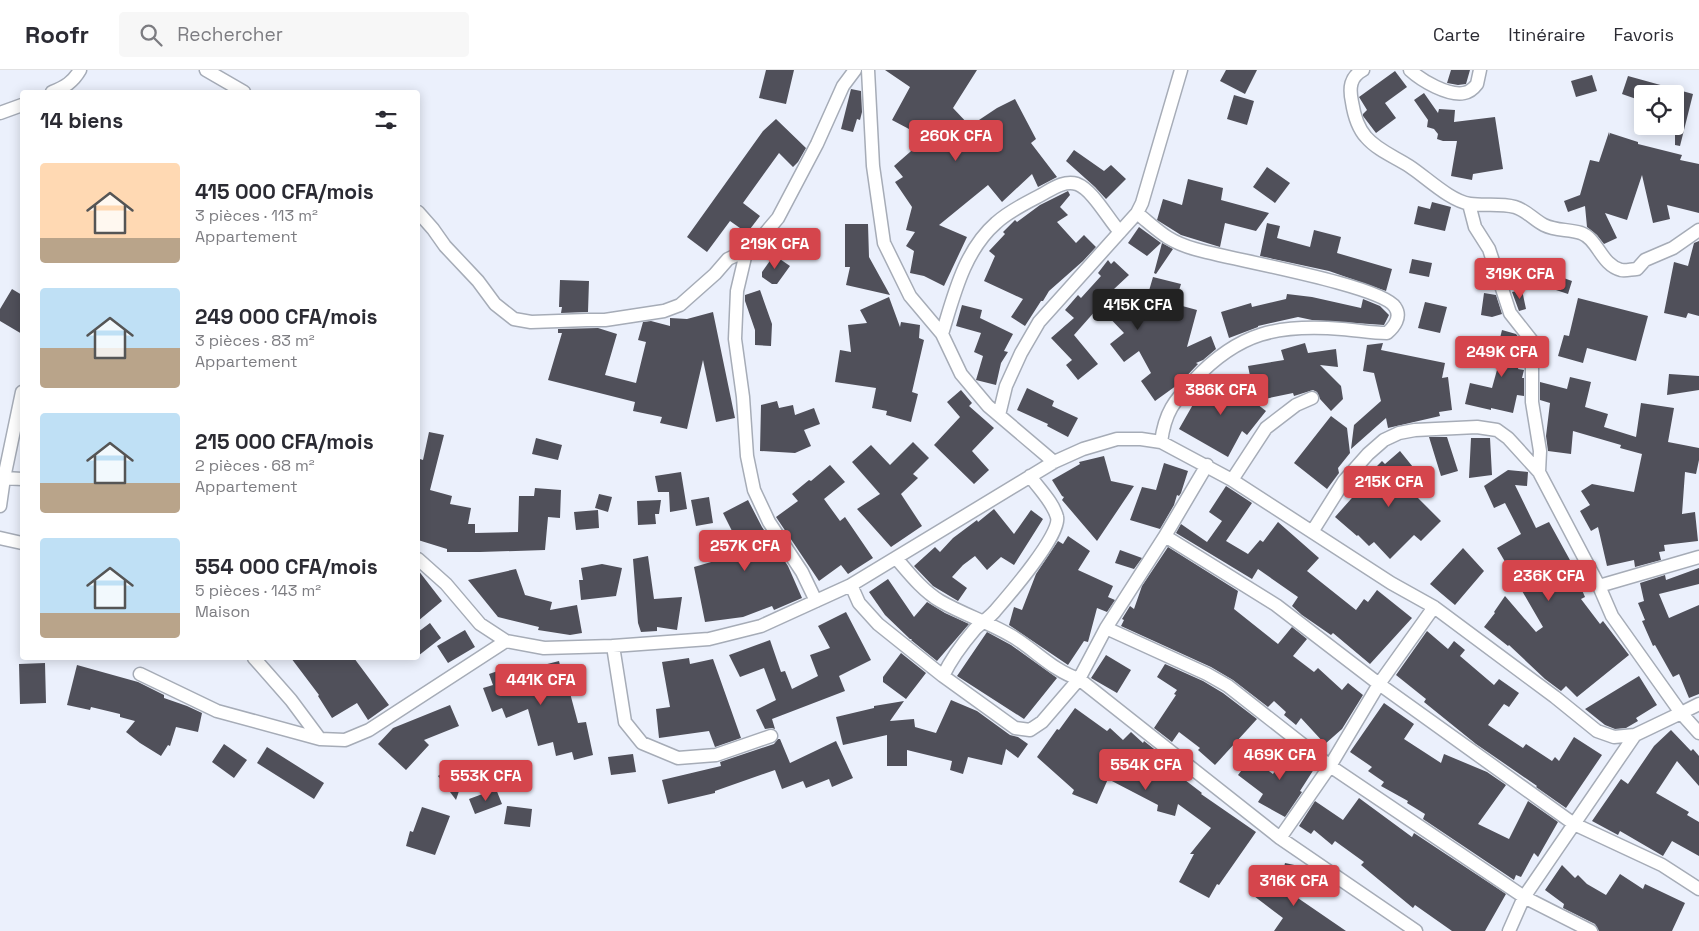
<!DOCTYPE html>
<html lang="fr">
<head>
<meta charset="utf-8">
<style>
	:root { --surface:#fff; --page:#f7f7f7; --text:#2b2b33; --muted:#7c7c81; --line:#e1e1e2; --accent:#d5454c }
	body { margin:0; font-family:"Space Grotesk",sans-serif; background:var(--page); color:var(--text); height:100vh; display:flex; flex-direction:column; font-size:19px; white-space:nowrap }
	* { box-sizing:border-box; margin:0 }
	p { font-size:16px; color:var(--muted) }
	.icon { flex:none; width:28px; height:28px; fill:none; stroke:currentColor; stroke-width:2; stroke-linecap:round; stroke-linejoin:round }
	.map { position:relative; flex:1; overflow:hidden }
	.sheet { position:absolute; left:20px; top:20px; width:400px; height:570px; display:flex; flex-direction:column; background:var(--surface); border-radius:5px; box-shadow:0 2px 12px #0003 }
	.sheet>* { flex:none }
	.tools { position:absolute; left:1634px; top:15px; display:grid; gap:10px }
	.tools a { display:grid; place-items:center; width:50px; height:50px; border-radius:5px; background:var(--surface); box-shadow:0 2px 12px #0003; font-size:25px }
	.price { position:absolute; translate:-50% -42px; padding:0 11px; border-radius:5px; background:var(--accent); color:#fff; font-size:16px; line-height:32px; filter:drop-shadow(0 1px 2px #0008) }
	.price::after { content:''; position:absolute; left:50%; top:30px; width:15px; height:11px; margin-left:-8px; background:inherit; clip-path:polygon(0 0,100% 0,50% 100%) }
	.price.selected { background:#222; color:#fff }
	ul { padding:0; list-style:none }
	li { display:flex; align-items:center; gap:15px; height:125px; padding:0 20px }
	li span { display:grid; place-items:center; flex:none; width:140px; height:100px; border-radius:5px; color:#555 }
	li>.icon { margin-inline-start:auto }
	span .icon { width:60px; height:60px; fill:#fffc; stroke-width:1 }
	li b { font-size:21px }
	h2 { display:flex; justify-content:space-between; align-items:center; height:60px; padding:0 20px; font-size:21px }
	header { display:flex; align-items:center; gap:30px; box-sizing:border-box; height:70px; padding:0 25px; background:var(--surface); border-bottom:1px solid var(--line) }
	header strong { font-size:24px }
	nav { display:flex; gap:28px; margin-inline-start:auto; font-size:18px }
	.search { width:350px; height:45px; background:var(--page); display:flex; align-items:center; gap:12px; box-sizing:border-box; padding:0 18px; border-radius:5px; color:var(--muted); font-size:19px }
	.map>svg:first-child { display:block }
</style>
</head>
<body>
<header>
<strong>Roofr</strong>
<div class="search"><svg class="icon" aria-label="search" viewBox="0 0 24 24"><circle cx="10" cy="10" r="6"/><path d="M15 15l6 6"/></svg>Rechercher</div>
<nav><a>Carte</a><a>Itinéraire</a><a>Favoris</a></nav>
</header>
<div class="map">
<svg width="1699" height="861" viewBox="0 0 1699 861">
	<rect width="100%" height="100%" fill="#ebf0fc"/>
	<path fill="#50505a" d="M766,0H794L786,34L759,28Z
		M885,0H977L953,38L970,56L997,38L1015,29L1036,69L1031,73L1057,107L1038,117L1032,104L1002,132L988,115L939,155L967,167L944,216L924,206L910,203L914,181L906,176L915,162L906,160L912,137L895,112L903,107L894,96L926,68L892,50L910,17Z
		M1226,0H1257L1245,24L1220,11Z
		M1451,0H1470L1466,14L1458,15L1447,13Z
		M1395,1L1407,17L1385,33L1396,48L1376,63L1363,46V44L1367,40L1359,27Z
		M1592,5L1597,21L1576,27L1571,11Z
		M1628,6L1693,24L1680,76L1675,75V23L1642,24V31L1622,24Z
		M851,19L861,21L862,42L860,50L857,49L853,62L841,59Z
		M1424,23L1438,43L1439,39L1455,40L1454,52L1495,47L1503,99L1473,104L1472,110L1451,106L1457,71H1443L1437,69L1438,64L1434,59L1427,57L1428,50L1414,30Z
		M1234,25L1254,31L1247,55L1227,49Z
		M776,49L806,78L798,92L793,97L779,83L743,133L760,146L747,163L730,151L707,182L687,167L763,61Z
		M1609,62L1610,66V63L1638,72V74L1682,85L1680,90L1699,94V143L1667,135L1670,149L1653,153L1642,105L1627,150L1605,143L1617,168L1604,174L1597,165L1587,157L1585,136L1568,142L1564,131L1580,125L1590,90L1599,92Z
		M1074,80L1104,101L1111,95L1126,109L1106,129L1095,117L1066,91Z
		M1267,97L1290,113L1275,133L1253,117Z
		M1188,109L1223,118L1221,130L1269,143L1256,161L1225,153L1220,177L1181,165L1157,150L1163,129L1182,135Z
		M1068,121L1070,125L1060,137L1068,145L1057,152L1076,173L1084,165L1096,177L1083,191L1049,221L1043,231H1041L1025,256L1011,247L1023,229L984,211L995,186L989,181L1005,164L1003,162L1015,150L1017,152L1040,135Z
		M1432,132L1451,137L1445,161L1414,154L1418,136L1430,139Z
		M1267,153L1280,156L1277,168L1310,177L1314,160L1341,167L1337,183L1392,199L1386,221L1329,201L1260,186Z
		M845,154H868L869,187L890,225L846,215L850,197H845Z
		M1139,157L1161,173L1147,186L1128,173Z
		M1699,171V246L1688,243L1686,248L1664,243L1674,192L1688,196L1694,173Z
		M1162,173L1173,179L1156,204L1154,203Z
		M774,185L790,196L777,214H772L762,207V202Z
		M1412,189L1432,193L1429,207L1409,203Z
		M1108,190L1111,194L1114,191L1129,205L1114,219L1141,248L1153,207L1181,214L1175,234L1197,240L1187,277L1211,266L1216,279L1203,290L1196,293L1198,294L1180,313L1155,331L1141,311L1151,303L1139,281L1124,292L1110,274L1124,263L1104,242L1102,244L1097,239L1074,265L1098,294L1078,310L1066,295L1072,290L1051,268L1074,248L1065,240L1078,225L1081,228L1101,206L1098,203Z
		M1558,206L1572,211L1568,224L1553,219Z
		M560,210L589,211L588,242L561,243L562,237H559Z
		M12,219L22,225V264L0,251V239Z
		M760,220L772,254L771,276L755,275V260L745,231V225Z
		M1522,220L1526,239L1519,241L1512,222Z
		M1484,223L1496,225L1502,244L1492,247L1481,245Z
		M1287,224L1312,227L1361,238L1363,229L1380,236L1389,245L1384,255L1312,250L1298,247L1258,256V257L1229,268L1221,242L1251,233L1252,237L1286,229Z
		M889,227L900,257L901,252L920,255L919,268L924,270L912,322L918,324L911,352L886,345L887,341L872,338L876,318L835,312L840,280L851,282L848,255L867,253L860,240Z
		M1578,228L1648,246L1636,291L1587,278L1583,293L1558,286L1564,265L1569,266Z
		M1425,232L1447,237L1440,263L1418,258Z
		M962,235L982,240L980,248L1013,264L1004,281L1008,282L1001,293L996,315L976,310L983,286L974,282L981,263L956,256Z
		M713,242L735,348L716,352L703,290L687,359L660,353L662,347L633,341L635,332L548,310L562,263H558V259L598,258L617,264L605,305L636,313L646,272L638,270L643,252L651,251L670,256V248L687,249Z
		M1502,260L1516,264L1524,274L1518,299L1524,300L1522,308H1524V326L1517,325L1513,343L1491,338V340L1465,334L1470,313L1492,318L1500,289L1495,288Z
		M1305,273L1308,283L1336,279L1338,297L1320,295L1341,316L1343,329L1331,341L1320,329L1317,322L1313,320L1294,326L1293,323L1255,331L1248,296L1284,290L1281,280Z
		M1383,273L1381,280L1445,293L1442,308L1448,307L1452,340L1439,342L1440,346L1388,358L1386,348L1351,379L1354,355L1381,331L1374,303L1363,301L1367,275Z
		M1213,304L1232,318L1234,316L1266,341L1247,365L1242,361L1228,387L1179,359L1195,331Z
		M1669,304L1699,306V320L1667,325Z
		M1570,307L1591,312L1585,337L1608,344L1604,357L1636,367L1641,333L1674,338L1668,372L1699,378V390L1696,404L1685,402L1682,444L1695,442L1698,471L1664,475L1665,481L1659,482L1661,490L1635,497L1634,490L1607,496L1598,457L1591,461L1580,441L1590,435L1581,421L1592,414L1634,422L1642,384L1620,378L1621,375L1573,361L1571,384L1548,381L1546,366L1550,333L1540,330V312L1567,319Z
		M1027,318L1054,331L1052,336L1078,348L1068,367L1047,356L1048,354L1017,340Z
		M961,320L972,333L969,336L994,358L972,381L989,400L974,414L934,375L960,347L947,332Z
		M777,331L779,338L793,335L795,345L814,338L820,354L804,360L811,376L795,383L760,381L761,335Z
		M1331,346L1347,358L1350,383L1338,398L1339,403L1327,419L1294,393Z
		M429,362L444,365L430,420L452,426L450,434L471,438L468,454H475V463L518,462L519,426H534L535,418L561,420L560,448L548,447L545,480L480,482H447V479L418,470V397L420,389L423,390Z
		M1429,367H1447L1458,401L1441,406Z
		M536,368L562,375L558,390L532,384Z
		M1471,368H1490L1492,405L1469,408Z
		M913,372L929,388L913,404L918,408L901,424L922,456L891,477L857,439L880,424L852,392L871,375L890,395Z
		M1400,381L1417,402L1411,407L1425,422L1418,428L1441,451L1421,471L1414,465L1390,489L1374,472L1369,476L1358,465L1357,466L1335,447L1359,420L1357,417L1369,404L1382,391L1385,394Z
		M1104,386L1111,411L1134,416L1097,471L1062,430L1064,427L1062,426L1052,410L1080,394L1079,392Z
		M1164,393L1188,401L1181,423L1179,426L1177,425L1174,435L1160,459L1130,450L1142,417L1156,420Z
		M830,395L845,412L824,429L840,451L845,447L873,488L848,504L841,495L819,511L776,447L798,431L792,424L809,410L811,411Z
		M1508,400L1528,402L1527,416L1515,415L1536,458L1549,452L1576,501L1574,502L1585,527L1581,529L1600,554L1603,551L1629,585L1577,627L1566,616L1561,621L1545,609L1509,575L1508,576L1484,557L1495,543L1494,542L1505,526L1536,562L1543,557L1497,478L1521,464L1505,433L1494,438L1484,416Z
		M681,402L687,439L670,442L669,422H658L655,406Z
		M1226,416L1252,433L1226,471L1248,484L1260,470L1263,472L1278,452L1319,488L1307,501L1356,540L1364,529L1368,532L1377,520L1412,548L1370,594L1333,563L1331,565L1302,545L1292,536L1298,527L1258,499L1252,509L1176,463L1181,454L1207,472L1222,451L1209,442Z
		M599,424L612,427L608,442L595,438Z
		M709,427L713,453L696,456L691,430Z
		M661,430L659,444H655L656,454L638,455L637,431Z
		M748,430L762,457L788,496L802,528L774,540L772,536L743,547L705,552L694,497L718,490L714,482L737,471L723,443Z
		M994,439L1014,464L1031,440L1043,449L1014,495L1001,487L987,500L975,486L963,495L952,507L967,518L958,531L933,516L914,496L935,477L940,482L953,468L977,450L978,452Z
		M598,440L599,458L576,460L574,442Z
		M1068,466L1090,481L1078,500L1113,516L1108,527L1115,530L1107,542L1097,538L1088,572L1084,571L1068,595L1009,555L1014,537L1022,540L1036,504L1058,471L1063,474Z
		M1168,477L1238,521L1234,539L1278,574L1292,557L1307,569L1293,586L1314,602L1318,598L1342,620L1348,613L1363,625L1342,659L1325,674L1301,648L1296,655L1284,645L1286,642L1274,631L1268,637L1233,610L1211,597L1121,556L1124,550L1122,549L1130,536L1134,539L1142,516Z
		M1463,478L1484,501L1455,535L1430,514Z
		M1120,480L1142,488L1134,499L1115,493Z
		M648,486L654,529L682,527L677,560L657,557V561L641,562L638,553L633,489Z
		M602,494L622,498L616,526L581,530L579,510H583L581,498Z
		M1699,498V514L1659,524L1669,548L1699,535V624L1689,628L1679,604L1673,607L1655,575L1653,576L1642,551L1645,550L1638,533L1644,531L1640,513L1665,505L1666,510Z
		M516,499L525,525L552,532L550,540L577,535L582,563L570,565L538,560L539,557L498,547L468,510Z
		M418,500L442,531L418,551Z
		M888,509L914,547L927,532L945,543L969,554L937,591L911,570L912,569H910L885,545L869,522Z
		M846,542L871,590L839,606L845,621L772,649L775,659L772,658L765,659L756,640L776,630L764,598L740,607L729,585L770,570L781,602L785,601L792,619L818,606L810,585L830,578L818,556Z
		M430,553L441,568L418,586V562Z
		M465,560L475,577L448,593L437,576Z
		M1427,561L1448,579L1454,571L1465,580L1460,586L1494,615L1499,609L1519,623L1509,637L1504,634L1488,655L1523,678L1526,674L1552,691L1555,687L1559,691L1574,667L1602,685L1566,738L1536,717L1537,716L1476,674L1424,632L1426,629L1396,605Z
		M987,562L1011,575L1057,608L1024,649L957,606Z
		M901,583L926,603L906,629L883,612V607Z
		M1106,585L1131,600L1117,623L1091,608Z
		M291,588H354L389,635L368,650L357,633L332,648L318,626L319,625Z
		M689,588L690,594L713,589L741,668L715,677L709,661L659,668L656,639L670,637L662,592Z
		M559,591L567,624L570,623L578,653L586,652L593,685L574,690L572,682L556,686L553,672L538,676L528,639L506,648L502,638L492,642L483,618L493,615L489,604L518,594L520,601Z
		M45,593L46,633L20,634L19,594Z
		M1165,594L1203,611L1223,623L1257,649L1215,695L1198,680L1200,678L1179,662L1172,672L1154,658L1176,625L1174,624L1177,620L1157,607Z
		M77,595L138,612L164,625V628L187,636L202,643L198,662L176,657L170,676L168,675L161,686L140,673L126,662L135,651L120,647V644L91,637L90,640L67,635Z
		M1639,606L1657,635L1636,648L1638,651L1626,658L1615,659L1605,655L1585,639Z
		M951,630L977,641L1010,665L1018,667L1028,674L1018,688L1006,679L1002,695L968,687L963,704L950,700L952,691L907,680V696H887V665L843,675L836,647L874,638V636L904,631L890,651L914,649L915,657L936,663Z
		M1384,633L1414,654L1404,669L1441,693L1444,684L1487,702L1506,715L1478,754L1509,769L1528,731L1558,752L1538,787L1534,783L1521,807L1516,805L1514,810L1423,749L1425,744L1407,733L1408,731L1381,716L1384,712L1368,701L1372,697L1350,682Z
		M450,635L459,656L424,670L429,675L406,700L378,674L393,658Z
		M1075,638L1107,661L1110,658L1123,670L1131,662L1143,673L1144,671L1163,686L1170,693L1168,697L1202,723L1201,724L1256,762L1219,815L1217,814L1209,828L1179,812L1194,784H1190L1211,758L1178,734L1175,746L1157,741L1158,735L1108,709L1097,734L1072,724L1074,720L1037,687L1057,659L1059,660Z
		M1671,660L1691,681L1693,679L1699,686V716L1677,691L1656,723L1689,742L1687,745L1699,752V786L1672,771L1663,786L1620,761L1618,765L1592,751L1621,709L1628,714L1654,676Z
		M778,669H780L790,693L836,671L853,708L832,717L829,709L806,718L803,711L782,719L775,700L715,721V723L668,734L662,710L721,696L720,692L774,674Z
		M224,674L247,690L234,708L212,692Z
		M267,677L324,713L314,729L257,693Z
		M1290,677L1316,696L1300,721L1302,722L1285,747L1258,732L1263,724L1238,705L1251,688L1273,704Z
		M633,684L636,702L611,705L608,687Z
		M453,695L463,709L456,730L438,706Z
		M496,719L502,734L475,744L469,729Z
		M1359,728L1412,767L1414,763L1506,824L1485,861H1452L1415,835L1413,838L1361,795L1364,792L1335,771L1332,775L1314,760L1311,764L1299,756L1315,731L1343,750Z
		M507,736L532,739L530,757L504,754Z
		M422,737L450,746L435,785L406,776L410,761L413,762Z
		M1285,793L1299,796L1292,824L1346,861H1274L1283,848L1254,826L1262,815L1277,826Z
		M1562,795L1575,808L1578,805L1587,814L1606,825L1620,804L1643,819L1645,814L1685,833L1672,861H1599L1595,854L1563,838L1564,834L1545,820Z"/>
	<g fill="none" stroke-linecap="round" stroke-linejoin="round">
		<defs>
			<path id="minor" d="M206,0L244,22
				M868,0L873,96L884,173L910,226L942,264L961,304L988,336L1054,392
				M1363,0C1350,7 1349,18 1352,32C1354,45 1357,57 1366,67C1377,80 1395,87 1409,96C1426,107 1450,131 1470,134C1485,136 1500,133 1515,137C1526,140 1534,150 1544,155C1556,161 1568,159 1581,163C1598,169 1601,195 1621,200C1626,201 1632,199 1637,199L1645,190L1673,178L1699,160
				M1410,0C1422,11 1448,26 1464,23C1470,22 1474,18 1477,14L1480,0
				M52,22C65,17 73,12 80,0
				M0,43L22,35
				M1469,134L1475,157L1489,179L1510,243L1532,271V332L1540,381L1539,402
				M418,142L433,159L445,176L478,211L495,234L514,249L531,252L587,250H605L664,241L680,235L715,204L728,189L739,184L745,187
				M1137,143C1159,161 1167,171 1195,179C1228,189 1381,215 1395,237C1402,247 1394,257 1387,263C1372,263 1357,260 1342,259C1278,254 1239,262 1194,310C1174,331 1165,342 1161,372
				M942,264C954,225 964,181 996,153C1009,141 1026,133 1041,125C1052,119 1064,110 1077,114C1093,120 1108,149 1120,162
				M999,345L1006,316L1021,283L1039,252L1137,143L1142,133L1181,0
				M0,405L4,408L22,322
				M1232,410L1266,358L1296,335L1312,328
				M0,436L4,408L22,409
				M1312,462L1344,411L1368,384L1384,370L1399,363L1415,360L1477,357L1497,360L1508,368L1539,402L1599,516L1612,546L1681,643L1699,634
				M1165,466L1276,535L1379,614L1574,754L1662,795L1699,819
				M0,468L22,473
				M896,488C909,503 922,520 940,531C964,545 991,553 1015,568C1037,582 1054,601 1079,609L1280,768L1416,861
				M418,489L446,514L480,554L506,571L544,578L613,576L709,569L761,556L851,515L1054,392L1083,379L1117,369H1141L1161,372L1232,410L1391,513L1434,537L1555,627L1597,661L1614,667L1635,665L1681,643L1699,663
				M851,515L859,533L878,554L943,606L1015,658L1030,660L1042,652L1079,609L1106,558L1165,466L1207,395
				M1599,516L1699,487
				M816,531L802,502L769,452L754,420L747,386L743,327L735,269L737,221L745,187L778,148L817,74L843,16L855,0
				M1106,558L1207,604L1228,616L1330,696L1524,827L1591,861
				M613,576L625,652L642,673L678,688L716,685L771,666
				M254,588L291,630L320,669
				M140,604L217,641L320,669L345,670L369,660L506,571
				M943,606C951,589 963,573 975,559C981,553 989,548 995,541C1008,526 1062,464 1057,447C1053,432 1039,419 1030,406
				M1280,768L1330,696L1379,614L1434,537
				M1509,861L1524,827L1635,665"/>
		</defs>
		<use href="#minor" stroke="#a6acb7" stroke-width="15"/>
		<use href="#minor" stroke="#fff" stroke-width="12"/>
	</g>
</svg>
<div class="tools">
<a><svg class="icon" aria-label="locate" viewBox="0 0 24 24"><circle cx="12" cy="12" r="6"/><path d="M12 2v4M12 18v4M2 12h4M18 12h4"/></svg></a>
</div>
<b class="price" style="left:956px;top:92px">260K CFA</b>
<b class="price" style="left:775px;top:200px">219K CFA</b>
<b class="price" style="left:1520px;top:230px">319K CFA</b>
<b class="price selected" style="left:1138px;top:261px">415K CFA</b>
<b class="price" style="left:1502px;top:308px">249K CFA</b>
<b class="price" style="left:1221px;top:346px">386K CFA</b>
<b class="price" style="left:1389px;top:438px">215K CFA</b>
<b class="price" style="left:745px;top:502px">257K CFA</b>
<b class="price" style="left:1549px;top:532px">236K CFA</b>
<b class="price" style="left:541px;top:636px">441K CFA</b>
<b class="price" style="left:1280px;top:711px">469K CFA</b>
<b class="price" style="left:1146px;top:721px">554K CFA</b>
<b class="price" style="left:486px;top:732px">553K CFA</b>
<b class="price" style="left:1294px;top:837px">316K CFA</b>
<section class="sheet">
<h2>14 biens<svg class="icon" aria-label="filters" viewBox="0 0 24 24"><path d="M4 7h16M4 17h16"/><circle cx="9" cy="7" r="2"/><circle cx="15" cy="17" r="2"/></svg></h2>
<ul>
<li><span style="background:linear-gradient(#ffd9b3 75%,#b9a48a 0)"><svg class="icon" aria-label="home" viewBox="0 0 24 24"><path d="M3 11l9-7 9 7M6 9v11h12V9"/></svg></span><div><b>415 000 CFA/mois</b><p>3 pièces · 113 m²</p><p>Appartement</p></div></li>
<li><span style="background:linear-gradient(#bfe0f5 60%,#b9a48a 0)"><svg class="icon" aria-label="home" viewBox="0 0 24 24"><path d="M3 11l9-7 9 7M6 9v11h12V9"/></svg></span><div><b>249 000 CFA/mois</b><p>3 pièces · 83 m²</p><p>Appartement</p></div></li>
<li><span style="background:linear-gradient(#bfe0f5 70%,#b9a48a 0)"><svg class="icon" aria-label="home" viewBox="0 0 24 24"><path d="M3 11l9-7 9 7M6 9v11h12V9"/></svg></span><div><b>215 000 CFA/mois</b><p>2 pièces · 68 m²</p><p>Appartement</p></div></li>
<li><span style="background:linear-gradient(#bfe0f5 75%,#b9a48a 0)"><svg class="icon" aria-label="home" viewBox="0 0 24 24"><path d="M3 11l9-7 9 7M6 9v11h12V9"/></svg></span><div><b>554 000 CFA/mois</b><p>5 pièces · 143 m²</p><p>Maison</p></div></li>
</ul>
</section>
</div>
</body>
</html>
